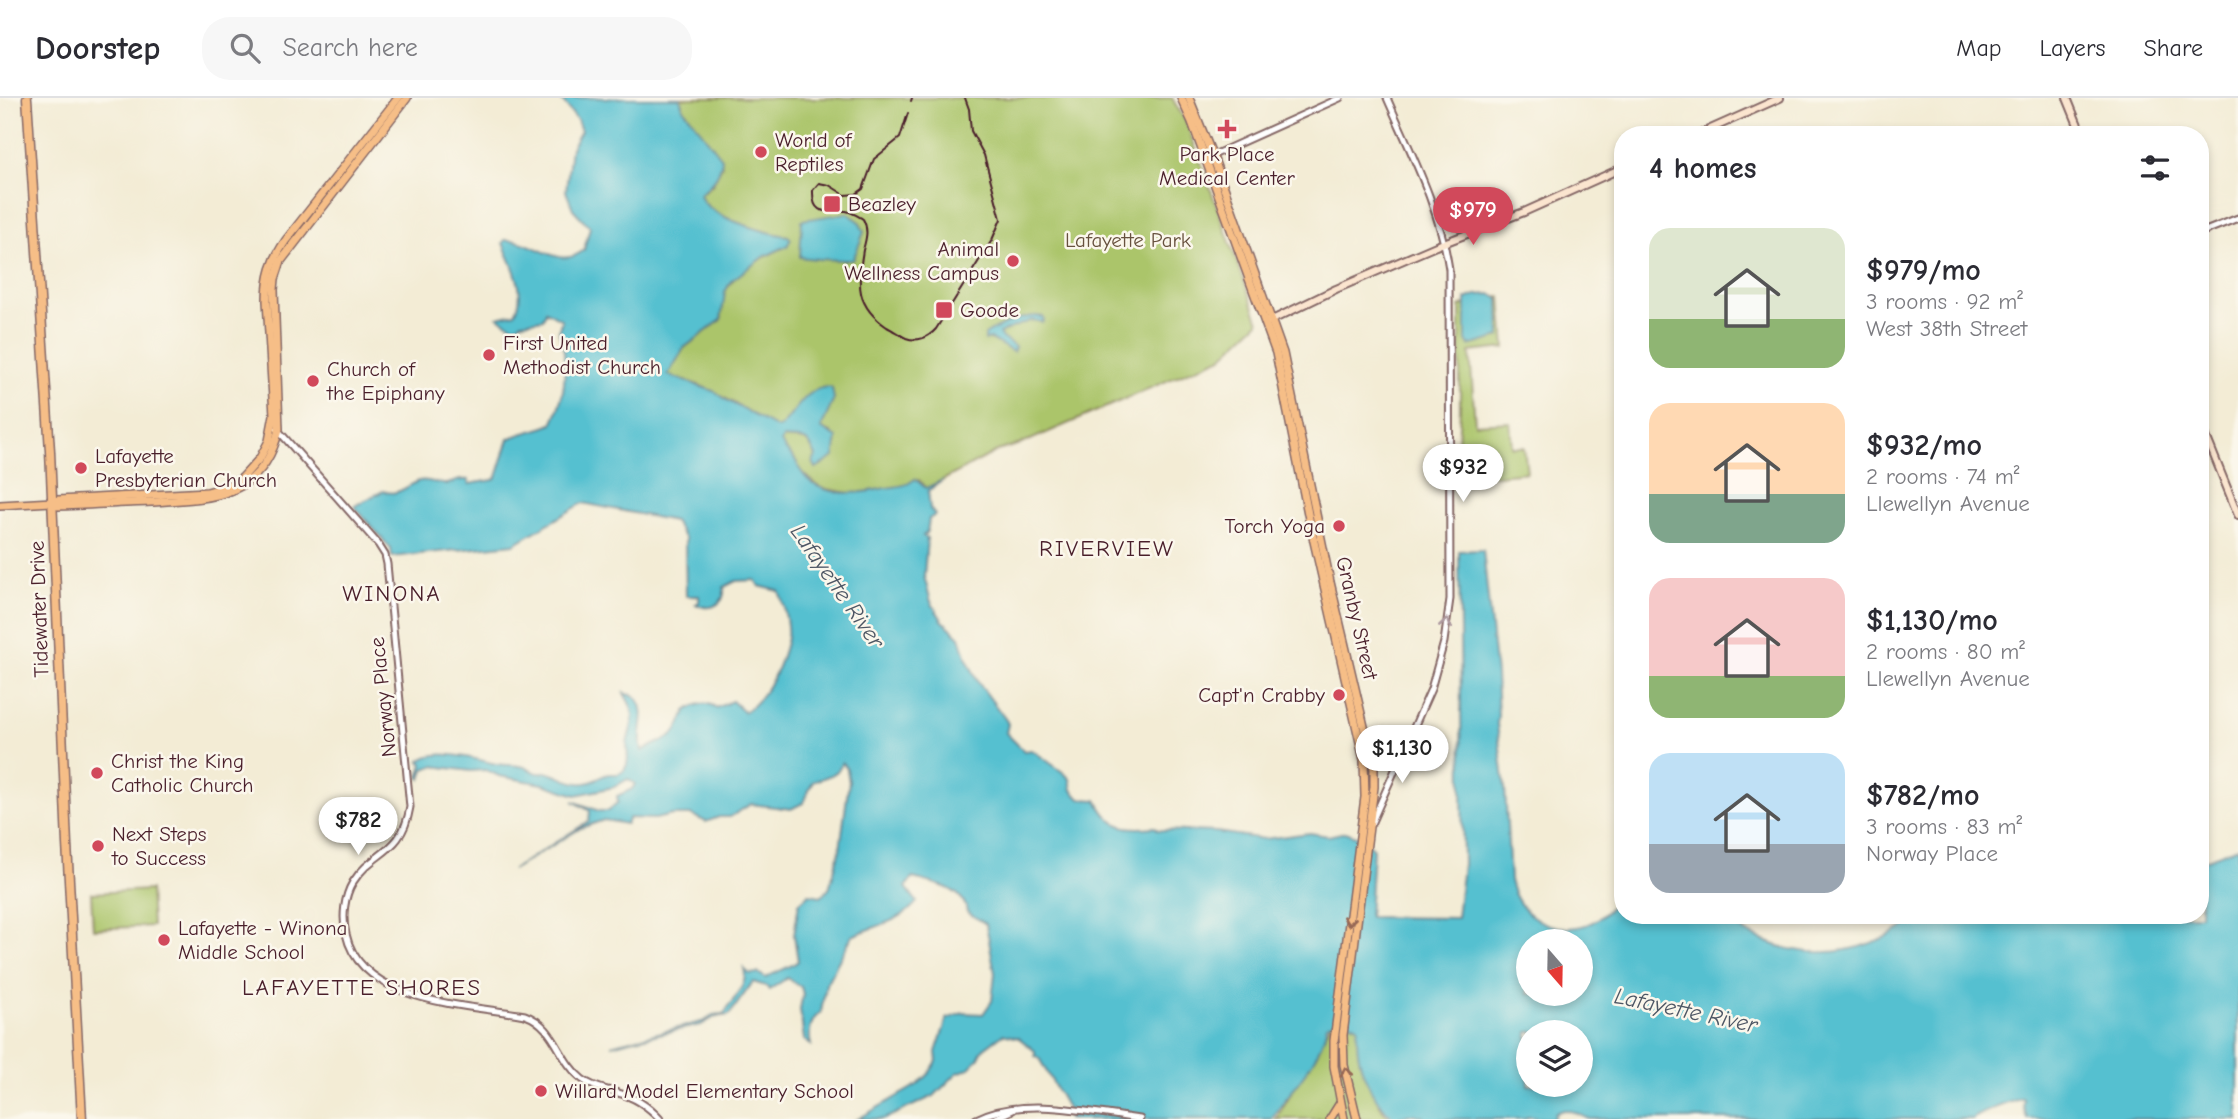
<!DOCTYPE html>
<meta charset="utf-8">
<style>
body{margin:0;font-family:"Comic Neue",sans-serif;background:#f7f7f7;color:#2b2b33;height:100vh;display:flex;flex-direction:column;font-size:26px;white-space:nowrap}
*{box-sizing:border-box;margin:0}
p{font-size:23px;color:#7c7c81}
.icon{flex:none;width:38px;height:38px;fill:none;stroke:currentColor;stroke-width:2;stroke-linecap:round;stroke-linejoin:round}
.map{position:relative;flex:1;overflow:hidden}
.drawer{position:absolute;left:1614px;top:28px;width:595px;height:798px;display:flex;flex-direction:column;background:#fff;border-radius:28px;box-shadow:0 4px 10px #0003}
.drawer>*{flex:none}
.needle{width:46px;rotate:160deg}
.buttons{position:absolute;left:1516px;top:831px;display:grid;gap:14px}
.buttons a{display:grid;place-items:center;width:77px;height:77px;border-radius:50%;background:#fff;box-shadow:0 4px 10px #0003;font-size:35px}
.price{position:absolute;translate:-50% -60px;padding:0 16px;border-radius:24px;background:#fff;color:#222;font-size:23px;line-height:46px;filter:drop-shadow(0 2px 4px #0008)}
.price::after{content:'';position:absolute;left:50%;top:42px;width:21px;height:16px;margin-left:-10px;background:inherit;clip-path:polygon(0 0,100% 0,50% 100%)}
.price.selected{background:#d1495b;color:#fff}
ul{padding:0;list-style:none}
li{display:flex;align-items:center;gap:21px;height:175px;padding:0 35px}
li span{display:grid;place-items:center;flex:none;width:196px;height:140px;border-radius:21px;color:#555}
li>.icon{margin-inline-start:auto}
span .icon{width:84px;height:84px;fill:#fffc;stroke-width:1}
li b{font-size:30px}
h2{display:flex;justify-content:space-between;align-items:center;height:84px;padding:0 35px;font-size:30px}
header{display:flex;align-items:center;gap:42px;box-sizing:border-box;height:98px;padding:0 35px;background:#fff;border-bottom:2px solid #e1e1e2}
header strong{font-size:33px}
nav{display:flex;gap:38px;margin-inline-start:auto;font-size:24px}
.search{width:490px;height:63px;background:#f7f7f7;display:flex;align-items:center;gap:18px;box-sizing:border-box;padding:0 24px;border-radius:28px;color:#7c7c81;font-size:26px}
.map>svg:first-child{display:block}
.green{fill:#abc56b;stroke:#7a724b;stroke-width:2}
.water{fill:#55c0d0;stroke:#50707e;stroke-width:2;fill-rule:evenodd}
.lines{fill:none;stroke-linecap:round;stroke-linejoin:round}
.tertiary-casing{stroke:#856766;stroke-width:9}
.secondary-casing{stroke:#856766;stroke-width:10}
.primary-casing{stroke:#856766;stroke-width:10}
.trunk-casing{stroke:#856766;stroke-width:11}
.tertiary{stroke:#fff;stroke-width:5}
.secondary{stroke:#fbe5cf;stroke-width:6}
.primary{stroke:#f6be87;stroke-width:7}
.trunk{stroke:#f6be87;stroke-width:8}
.rail{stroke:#4a1f2b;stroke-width:2}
.oneway{stroke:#ae9aa0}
.oneway2{stroke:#976754}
.poi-dot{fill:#d1495b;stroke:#fbf7ec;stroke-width:2.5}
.labels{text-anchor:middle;stroke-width:5;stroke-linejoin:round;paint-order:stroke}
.poi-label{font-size:21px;fill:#4a1f2b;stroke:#fbf7ec;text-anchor:start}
.park-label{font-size:21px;fill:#67513e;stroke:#fbf7ec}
.street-label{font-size:21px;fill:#4a1f2b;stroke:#fbf7ec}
.neighbourhood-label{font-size:23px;letter-spacing:2px;fill:#4a1f2b;stroke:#fbf7ec}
.water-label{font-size:23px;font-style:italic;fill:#4e5765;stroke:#fbf7ec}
</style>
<header>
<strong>Doorstep</strong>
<div class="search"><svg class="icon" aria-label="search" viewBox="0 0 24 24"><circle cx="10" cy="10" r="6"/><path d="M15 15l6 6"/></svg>Search here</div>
<nav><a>Map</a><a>Layers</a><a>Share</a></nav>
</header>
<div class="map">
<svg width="2238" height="1021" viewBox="0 0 2238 1021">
<rect width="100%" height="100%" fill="#fbf7ec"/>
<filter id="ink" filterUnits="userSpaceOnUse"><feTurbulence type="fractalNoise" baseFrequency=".0143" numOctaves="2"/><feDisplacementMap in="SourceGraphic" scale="14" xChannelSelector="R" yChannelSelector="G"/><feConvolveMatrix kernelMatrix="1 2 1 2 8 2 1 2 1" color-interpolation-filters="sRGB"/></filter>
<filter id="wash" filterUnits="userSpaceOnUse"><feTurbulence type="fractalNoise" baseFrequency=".00686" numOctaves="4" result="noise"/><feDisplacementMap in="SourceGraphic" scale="28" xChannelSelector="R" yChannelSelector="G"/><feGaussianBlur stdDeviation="1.57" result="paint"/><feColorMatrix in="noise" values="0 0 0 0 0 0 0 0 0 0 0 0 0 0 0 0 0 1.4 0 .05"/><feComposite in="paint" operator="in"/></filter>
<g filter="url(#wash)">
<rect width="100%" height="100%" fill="#f3ecd5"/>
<g class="green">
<path d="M680 0H1172L1186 24 1259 224 1222 259 1021 346 997 353 932 388 926 390 919 382 898 390 855 396 821 390 800 373 795 361 783 351 781 343 783 340C803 344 806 335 816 358L831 335 821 331 823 321 834 301 807 298 781 329 777 330C742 313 711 285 672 280L668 276 684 250 721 222C723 213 722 203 725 194 733 173 768 157 787 148L788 138C768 136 703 118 700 96L712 87 722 68C715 41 686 27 680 0Z"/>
<polygon points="1501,199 1505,250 1470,254 1475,326 1510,324 1512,349 1524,349 1527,374 1456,381 1460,311 1460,209 1476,201"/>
<polygon points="150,792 152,828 93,831 91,795"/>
<path d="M1335 919 1361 927C1366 959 1367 996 1390 1021H1276Z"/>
</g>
<g class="water">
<path d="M560 0H680L683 10 722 60C721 77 712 86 700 96 703 118 768 136 788 138L791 141 787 148 763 159 731 183 725 194 721 222 684 250 668 277 716 294 728 303 777 330 781 329C794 315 810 284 832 290L834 301 821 330 837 340 834 359 816 370 813 364 816 358C806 335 803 343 783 340L781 343C784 353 791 355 796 363 801 371 796 366 801 373 817 399 854 397 880 391 894 388 904 390 915 381L926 390 943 382 928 393 930 411 935 417 929 421 927 434 923 438 927 440 924 478 931 504 942 522 960 539 967 561 978 584 1006 622 1008 626 1006 635 1024 653 1032 652 1064 675 1070 681 1072 692 1080 701 1097 702C1111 731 1126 732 1155 729L1158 732 1216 734 1264 741 1310 735 1328 738 1346 734 1363 741 1373 751 1369 819 1457 820 1463 766 1459 453 1483 452 1496 577 1498 617 1497 626 1505 690 1510 782C1523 844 1610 847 1620 784 1622 775 1620 766 1620 757L1622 756V817C1646 817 1669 817 1692 817 1700 817 1712 815 1719 817 1729 820 1740 832 1751 837 1811 867 1869 856 1922 817H2200V764L2238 749V1021H2027L2023 1006 2024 1002 2022 1000C2006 1006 1987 1011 1972 1021H1590C1578 1018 1567 1006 1555 1016L1554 1021 1527 1019 1526 1021H1423V1019L1412 1016 1395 1021C1369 1000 1353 961 1358 928 1350 923 1335 922 1327 927 1320 965 1291 990 1272 1021H1068L1067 1010 1039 960 1035 958V953L1019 940 1003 936 983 951 978 961 968 971 957 975 934 998 884 1021H858L917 987 928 977 937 963 936 954 947 921 963 915 983 916 992 903 995 875 986 826 967 814C964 789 934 786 913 780L906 789 917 804C901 824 874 828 852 838L826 886 821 914C810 922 808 934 811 947L804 942 800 911 803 896 801 889 787 880 769 892 766 888 753 884 729 917 715 919 701 927 626 943 611 947 705 923 713 917 724 916C732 901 749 887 744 871L750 876 758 875 766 880C776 873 792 869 798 863L794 837 799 805 809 796 821 798 829 791 840 751 849 684 847 671 842 664C838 679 824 678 813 684L803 705 791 711 751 706 730 719H719L706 724 692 717H672L655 721 629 720 626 726 604 722 581 730 512 772 589 723 590 713 573 703 599 713H608L618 704 617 698 632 691 635 686 628 681 614 689 576 697 543 686 499 678 486 672 471 673 433 668 424 671 421 681 419 679 423 666 420 663C434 649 476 661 492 665 502 668 514 666 524 669 529 670 533 675 539 675 548 675 540 672 549 675 560 678 568 684 579 685 592 687 598 678 609 676 615 676 620 677 624 672 630 665 627 654 627 646 629 634 636 621 631 609 629 604 626 599 624 595L635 598C651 615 636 633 642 653 668 638 674 646 686 613 696 606 707 602 716 610L732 603 744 614C768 599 781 567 787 540 789 530 783 502 779 493L759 488 755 482 736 483 724 489C726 506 711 514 696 506L699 504V498H686L685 441 674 423 583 405 514 446 392 459 391 451 354 408 383 393C398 399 406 388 419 383 428 380 437 387 447 386 455 384 459 381 468 382L469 386 493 382 497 379 509 341C520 334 538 333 552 326 564 299 566 284 564 254 563 239 555 238 562 222L546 213 543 221 522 224 515 229 498 219 515 215C528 193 511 165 503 145L505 142C533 140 558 174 584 152L590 129 573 111 566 93 571 50 581 33 577 22ZM1528 844H1580V896H1528ZM1528 934H1580V987H1528Z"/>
<path d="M847 115 859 123 864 134 853 162C836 162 817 162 800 159L802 122Z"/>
<polygon points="1491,196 1499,201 1500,239 1469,248 1466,243 1466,201 1476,197"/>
<path d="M1036 218 1043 219 1044 223 1042 224 1032 222 999 235 1002 240 1015 249 1013 254 991 241 985 242V237C997 229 1021 218 1036 218Z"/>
</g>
</g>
<g filter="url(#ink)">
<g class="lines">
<g class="tertiary-casing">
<g id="tertiary">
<polyline points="1209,59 1340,0"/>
<polyline points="2200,135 2238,120"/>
<path d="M277 331 378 446 385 457 387 466 410 709C402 757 373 752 353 784 344 799 342 819 346 836 361 906 469 907 525 917 556 928 558 962 582 981 593 990 606 991 618 995 635 999 648 1008 660 1021"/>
<path d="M1371 726 1431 591 1444 544 1450 501 1449 171C1440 111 1411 55 1387 0"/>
<path d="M976 1021C1022 998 1090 1014 1140 1021"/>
<polyline points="994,1021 1013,1012"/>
</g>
</g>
<g class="secondary-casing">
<g id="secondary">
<polyline points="2067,0 2082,37"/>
<polyline points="1697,37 1780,0"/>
<polyline points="1268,224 1336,191 1436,148 1524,114 1622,70"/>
<polyline points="2200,323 2238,417"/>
</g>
</g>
<g class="primary-casing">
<g id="primary">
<polyline points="1181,0 1192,24 1276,255 1310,426 1364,662 1365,699 1334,943 1334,968 1344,1021"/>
<polyline points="1189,0 1215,64 1283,255 1330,484 1374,671 1374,689 1343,937 1344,967 1357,1021"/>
<path d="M52 404 58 408C89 407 120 405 151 404 210 401 263 401 279 331L274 192 275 181 281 163 407 0"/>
<path d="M0 407 52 404 58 402 207 394 225 389 242 380 260 360 269 343 274 317 267 203C267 179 272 162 286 142L398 0"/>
<polyline points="1330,1021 1340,1005"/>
</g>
</g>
<g class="trunk-casing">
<polyline id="trunk" points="27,0 50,353 67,746 82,1021"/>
</g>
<use href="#tertiary" class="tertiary"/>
<use href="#secondary" class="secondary"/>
<use href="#primary" class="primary"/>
<use href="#trunk" class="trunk"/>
<g class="rail">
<polyline points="911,3 912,0"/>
<path d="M908 15 900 40 874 61 863 91 856 96 845 97 829 87 819 85 813 92C812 120 828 112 846 113 852 114 858 118 863 121 869 132 866 141 863 152 857 187 856 208 887 229 893 232 900 237 906 240 917 244 928 240 936 231L992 142 1001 121 984 57 971 33 969 11 965 0"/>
</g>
</g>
<defs><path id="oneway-chevron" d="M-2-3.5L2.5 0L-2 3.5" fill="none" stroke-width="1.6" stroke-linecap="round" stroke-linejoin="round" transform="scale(1.75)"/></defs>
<use class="oneway" href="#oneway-chevron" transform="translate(1446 525) rotate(-82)"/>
<g class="oneway2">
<use href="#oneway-chevron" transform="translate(1349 823) rotate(98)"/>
<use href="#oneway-chevron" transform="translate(1346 974) rotate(-101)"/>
</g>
</g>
<g class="poi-dot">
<path d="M1223.5 20.5h7v7h7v7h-7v7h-7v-7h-7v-7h7z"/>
<circle cx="761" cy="54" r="7"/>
<rect x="823" y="97" width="18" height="18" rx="3.5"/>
<circle cx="1013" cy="163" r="7"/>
<rect x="935" y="203" width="18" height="18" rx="3.5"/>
<circle cx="489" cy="257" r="7"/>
<circle cx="313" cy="283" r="7"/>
<circle cx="81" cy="370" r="7"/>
<circle cx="1339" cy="428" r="7"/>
<circle cx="1339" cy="597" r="7"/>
<circle cx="97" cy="675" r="7"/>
<circle cx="98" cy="748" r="7"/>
<circle cx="164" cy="842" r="7"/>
<circle cx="541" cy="993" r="7"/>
</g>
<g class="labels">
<g class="poi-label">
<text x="775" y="49">World of<tspan x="775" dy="24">Reptiles</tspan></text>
<text x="1227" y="63" text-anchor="middle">Park Place<tspan x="1227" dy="24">Medical Center</tspan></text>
<text x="848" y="113">Beazley</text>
<text x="999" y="158" text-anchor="end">Animal<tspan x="999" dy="24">Wellness Campus</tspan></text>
<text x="960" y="219">Goode</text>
<text x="503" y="252">First United<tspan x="503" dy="24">Methodist Church</tspan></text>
<text x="327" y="278">Church of<tspan x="327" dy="24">the Epiphany</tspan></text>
<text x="95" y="365">Lafayette<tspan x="95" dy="24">Presbyterian Church</tspan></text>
<text x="1325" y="435" text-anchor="end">Torch Yoga</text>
<text x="1325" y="604" text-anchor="end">Capt'n Crabby</text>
<text x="111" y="670">Christ the King<tspan x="111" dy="24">Catholic Church</tspan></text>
<text x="112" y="743">Next Steps<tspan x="112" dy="24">to Success</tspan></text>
<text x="178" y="837">Lafayette - Winona<tspan x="178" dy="24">Middle School</tspan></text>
<text x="555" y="1000">Willard Model Elementary School</text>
</g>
<g class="park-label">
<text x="1128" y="149">Lafayette Park</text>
</g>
<g class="street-label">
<text transform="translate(39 511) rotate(-92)" y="7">Tidewater Drive</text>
<text transform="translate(1357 520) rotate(77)" y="7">Granby Street</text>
<text transform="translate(383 599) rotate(-96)" y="7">Norway Place</text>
</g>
<g class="neighbourhood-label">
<text x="1107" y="458">RIVERVIEW</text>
<text x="392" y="503">WINONA</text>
<text x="362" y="897">LAFAYETTE SHORES</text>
</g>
<g class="water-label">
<text transform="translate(838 488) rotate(55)" y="8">Lafayette River</text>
<text transform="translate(1686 912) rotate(12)" y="8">Lafayette River</text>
</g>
</g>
</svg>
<div class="buttons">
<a><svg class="needle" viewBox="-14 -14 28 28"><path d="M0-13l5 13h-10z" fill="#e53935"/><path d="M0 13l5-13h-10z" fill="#7c7c81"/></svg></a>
<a><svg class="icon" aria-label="layers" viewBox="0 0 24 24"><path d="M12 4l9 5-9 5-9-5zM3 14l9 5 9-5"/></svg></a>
</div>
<b class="price selected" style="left:1473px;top:149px">$979</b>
<b class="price" style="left:1463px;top:406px">$932</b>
<b class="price" style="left:1402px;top:687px">$1,130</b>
<b class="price" style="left:358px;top:759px">$782</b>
<section class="drawer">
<h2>4 homes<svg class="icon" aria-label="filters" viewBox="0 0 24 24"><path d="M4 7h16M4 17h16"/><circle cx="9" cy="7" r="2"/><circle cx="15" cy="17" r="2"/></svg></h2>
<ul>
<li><span style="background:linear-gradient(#dfe7d0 65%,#8fb573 0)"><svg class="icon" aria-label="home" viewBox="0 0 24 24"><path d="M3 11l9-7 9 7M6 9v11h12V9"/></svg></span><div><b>$979/mo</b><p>3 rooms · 92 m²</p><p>West 38th Street</p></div></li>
<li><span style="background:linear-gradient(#ffd9b3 65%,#7fa58c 0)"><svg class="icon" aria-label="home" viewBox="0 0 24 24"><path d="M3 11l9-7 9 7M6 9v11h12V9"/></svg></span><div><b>$932/mo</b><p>2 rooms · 74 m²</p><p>Llewellyn Avenue</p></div></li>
<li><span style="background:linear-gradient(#f6c9c9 70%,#8fb573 0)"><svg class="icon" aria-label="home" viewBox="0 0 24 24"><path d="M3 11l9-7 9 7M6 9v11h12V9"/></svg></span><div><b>$1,130/mo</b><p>2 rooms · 80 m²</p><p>Llewellyn Avenue</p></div></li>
<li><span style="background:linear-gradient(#bfe0f5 65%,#9aa5b1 0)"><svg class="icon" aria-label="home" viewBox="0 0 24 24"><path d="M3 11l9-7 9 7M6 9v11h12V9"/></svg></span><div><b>$782/mo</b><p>3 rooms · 83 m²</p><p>Norway Place</p></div></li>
</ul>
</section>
</div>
